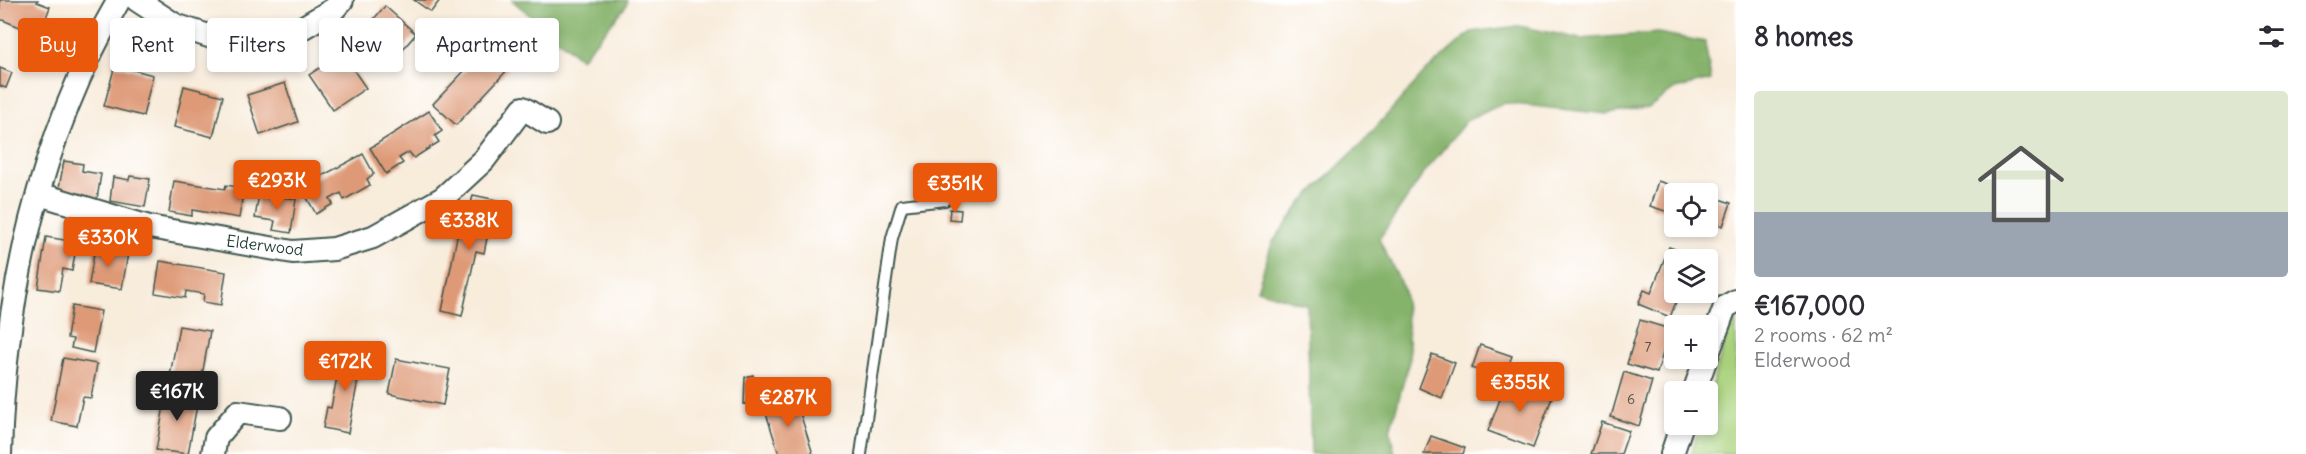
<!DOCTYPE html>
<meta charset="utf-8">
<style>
body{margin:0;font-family:Delius,sans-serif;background:#f2f2f3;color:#2b2b33;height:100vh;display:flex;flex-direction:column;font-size:22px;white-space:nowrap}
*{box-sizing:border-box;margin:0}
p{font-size:20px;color:#7c7c81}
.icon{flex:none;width:33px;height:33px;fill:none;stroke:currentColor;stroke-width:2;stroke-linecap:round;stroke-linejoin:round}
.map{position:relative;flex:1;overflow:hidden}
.panel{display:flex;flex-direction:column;background:#fff;width:570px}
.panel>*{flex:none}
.hud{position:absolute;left:18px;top:18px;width:570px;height:54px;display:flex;gap:12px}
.buttons{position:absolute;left:1664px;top:183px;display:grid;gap:12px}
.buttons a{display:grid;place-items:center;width:54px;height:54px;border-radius:6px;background:#fff;box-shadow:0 3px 9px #0003;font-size:30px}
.price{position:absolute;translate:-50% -51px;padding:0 14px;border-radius:6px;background:#ea580c;color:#fff;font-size:20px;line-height:39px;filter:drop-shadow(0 2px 3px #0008)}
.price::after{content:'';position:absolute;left:50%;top:36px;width:18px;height:14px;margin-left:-9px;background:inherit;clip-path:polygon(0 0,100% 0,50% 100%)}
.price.active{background:#222;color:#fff}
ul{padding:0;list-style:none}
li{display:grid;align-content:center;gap:12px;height:318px;padding:0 18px}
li+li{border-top:2px solid #e1e1e2}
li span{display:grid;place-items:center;height:186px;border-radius:6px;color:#555}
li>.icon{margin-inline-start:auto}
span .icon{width:108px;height:108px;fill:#fffc;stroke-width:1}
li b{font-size:26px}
h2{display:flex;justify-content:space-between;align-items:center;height:72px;padding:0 18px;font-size:26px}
.pill{padding:0 21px;border-radius:6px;background:#fff;box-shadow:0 3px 9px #0003;font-size:21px;line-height:54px}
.pill.active{background:#ea580c;color:#fff}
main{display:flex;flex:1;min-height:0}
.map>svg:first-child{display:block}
.green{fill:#a9d17c;stroke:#648758;stroke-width:1.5}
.forest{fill:#86b36c;stroke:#527850;stroke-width:1.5}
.building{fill:#de9a77}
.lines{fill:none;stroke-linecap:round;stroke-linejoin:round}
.lane-casing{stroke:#40574d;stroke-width:14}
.street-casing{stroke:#40574d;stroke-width:26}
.lane{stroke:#fff;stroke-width:10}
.street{stroke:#fff;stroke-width:22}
.labels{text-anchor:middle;stroke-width:4.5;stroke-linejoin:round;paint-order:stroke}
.number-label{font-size:14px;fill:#4f5445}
.street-label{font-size:16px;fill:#1f3d34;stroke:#fff}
</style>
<main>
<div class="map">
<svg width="1736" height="454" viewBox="0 0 1736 454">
<rect width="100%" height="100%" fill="#fff"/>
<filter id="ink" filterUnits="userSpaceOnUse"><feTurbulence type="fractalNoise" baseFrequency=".0167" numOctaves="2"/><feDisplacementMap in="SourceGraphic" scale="12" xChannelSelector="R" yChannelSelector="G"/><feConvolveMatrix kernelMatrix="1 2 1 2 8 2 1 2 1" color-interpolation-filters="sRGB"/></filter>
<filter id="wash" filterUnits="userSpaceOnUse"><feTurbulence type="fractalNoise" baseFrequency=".008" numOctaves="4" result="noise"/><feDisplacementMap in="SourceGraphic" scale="24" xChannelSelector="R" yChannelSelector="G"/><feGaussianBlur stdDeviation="1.35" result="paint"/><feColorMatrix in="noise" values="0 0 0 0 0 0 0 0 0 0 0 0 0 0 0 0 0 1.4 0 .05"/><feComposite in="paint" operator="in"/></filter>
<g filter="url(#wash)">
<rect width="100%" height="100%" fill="#f8ecdb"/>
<polygon class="green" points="1736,319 1736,454 1691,454 1700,425 1707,424 1707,401 1731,322"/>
<g class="forest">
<polygon points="512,0 627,0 626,6 581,59"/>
<polygon points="1519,26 1581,39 1658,33 1705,42 1711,80 1675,89 1648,108 1607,114 1504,103 1466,121 1424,173 1379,239 1404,290 1410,358 1390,431 1395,454 1311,454 1307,305 1257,290 1272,243 1303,201 1362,143 1425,72 1471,32"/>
</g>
<g id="blocks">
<g class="building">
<polygon points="0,0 38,0 37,2 50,7 44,23 32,18 27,30 0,19"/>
<polygon points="414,0 440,0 431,12"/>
<polygon points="385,6 416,34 390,64 359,36"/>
<polygon points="504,29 526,50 456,125 433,104"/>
<polygon points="342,53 366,88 333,110 309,75"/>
<polygon points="115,65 153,75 143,116 104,106"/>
<polygon points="0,68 12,73 6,88 0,86"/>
<polygon points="285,83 298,122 260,135 247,95"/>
<polygon points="184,86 223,96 213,137 174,127"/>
<polygon points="429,111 442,131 435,136 439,142 414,158 409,152 399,158 403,163 386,174 370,148"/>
<polygon points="363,154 374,174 367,179 370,185 344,200 341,193 330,199 333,204 316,214 301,187"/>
<polygon points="64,161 83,164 82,171 101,174 97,199 58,193"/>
<polygon points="130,176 150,179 145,207 110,201 113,177 129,180"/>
<polygon points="174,181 225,189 226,185 244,188 239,218 192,210 192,216 169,212"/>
<polygon points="1658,181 1687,191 1688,188 1703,194 1674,194 1674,214 1650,206"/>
<polygon points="259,194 296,199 291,233 273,230 275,221 255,218"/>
<polygon points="473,195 502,201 497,225 490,223 484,253 476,251 462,316 442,311 459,227 466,228"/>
<polygon points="1707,195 1731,203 1723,226 1707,220"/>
<polygon points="950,209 961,210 960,220 949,219"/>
<polygon points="46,237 77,242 72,271 63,269 59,291 38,288"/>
<polygon points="95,247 128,253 122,289 89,284"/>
<polygon points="1669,247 1694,256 1693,260 1674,260 1674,292 1680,292 1670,317 1638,304 1644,290 1651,293"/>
<polygon points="160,261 226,272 221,305 203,302 204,294 186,291 185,298 155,293"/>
<polygon points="72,306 101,311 93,353 71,348 73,339 67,338"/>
<polygon points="1640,320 1670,329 1657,373 1627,364"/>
<polygon points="179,326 210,331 199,393 168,387"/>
<polygon points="1480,345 1512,356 1503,380 1472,368"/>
<polygon points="342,351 367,356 362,380 358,380 348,433 323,428 327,407 331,408"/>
<polygon points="1432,354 1455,363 1442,398 1419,388"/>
<polygon points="63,358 97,364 91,398 83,397 77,426 51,421"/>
<polygon points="396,359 450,369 443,405 389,394"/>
<polygon points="1624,372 1652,381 1639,426 1611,417"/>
<polygon points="753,375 763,401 744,404 745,377"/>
<polygon points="1508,378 1553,395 1533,448 1488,431"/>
<polygon points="167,389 199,394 188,454 156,450"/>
<polygon points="795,397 813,454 779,454 764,407"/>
<polygon points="1602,422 1629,431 1621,454 1591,454"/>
<polygon points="1431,436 1465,448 1463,454 1424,454"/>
</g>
</g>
</g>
<g filter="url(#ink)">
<use href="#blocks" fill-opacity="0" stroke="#40574d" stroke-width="1.5"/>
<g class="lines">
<g class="lane-casing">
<polyline id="lane" points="861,454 892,238 902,205 945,200"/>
</g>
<g class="street-casing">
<g id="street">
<polyline points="137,0 175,25 233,44 297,31 334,9 342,0"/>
<polyline points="39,194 149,227 293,252 334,249 373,237 443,198 484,160 523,108 547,123"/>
<polyline points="1707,356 1725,307 1736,301"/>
<polyline points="1694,392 1706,358"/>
<path d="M0 454C4 296 39 138 119 0"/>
<polyline points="213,454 216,438 238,412 280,418"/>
<polyline points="1672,454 1682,424"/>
</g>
</g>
<use href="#lane" class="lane"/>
<use href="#street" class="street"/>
</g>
</g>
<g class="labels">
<g class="number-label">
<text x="1648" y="352">7</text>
<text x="1631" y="404">6</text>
</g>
<g class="street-label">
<text transform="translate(265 245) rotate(7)" y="6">Elderwood</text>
</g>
</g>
</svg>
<div class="buttons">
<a><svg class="icon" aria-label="locate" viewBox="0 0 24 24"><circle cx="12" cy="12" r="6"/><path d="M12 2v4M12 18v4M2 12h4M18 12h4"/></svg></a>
<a><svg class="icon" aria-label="layers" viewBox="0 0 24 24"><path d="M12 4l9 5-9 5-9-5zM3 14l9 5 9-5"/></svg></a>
<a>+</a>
<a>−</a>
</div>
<b class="price" style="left:277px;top:211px">€293K</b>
<b class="price" style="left:955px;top:214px">€351K</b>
<b class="price" style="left:469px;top:251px">€338K</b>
<b class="price" style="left:108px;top:268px">€330K</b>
<b class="price" style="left:345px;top:392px">€172K</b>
<b class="price" style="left:1520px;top:413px">€355K</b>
<b class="price active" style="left:177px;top:422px">€167K</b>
<b class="price" style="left:788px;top:428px">€287K</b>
<div class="hud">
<a class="pill active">Buy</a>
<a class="pill">Rent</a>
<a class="pill">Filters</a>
<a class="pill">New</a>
<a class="pill">Apartment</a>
</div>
</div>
<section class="panel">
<h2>8 homes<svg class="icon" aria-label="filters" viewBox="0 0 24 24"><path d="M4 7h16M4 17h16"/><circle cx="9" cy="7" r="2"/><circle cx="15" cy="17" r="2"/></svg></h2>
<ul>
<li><span style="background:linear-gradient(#dfe7d0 65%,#9aa5b1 0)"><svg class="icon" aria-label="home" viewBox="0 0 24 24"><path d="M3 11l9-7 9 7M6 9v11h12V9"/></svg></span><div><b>€167,000</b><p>2 rooms · 62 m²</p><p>Elderwood</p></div></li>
</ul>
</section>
</main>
